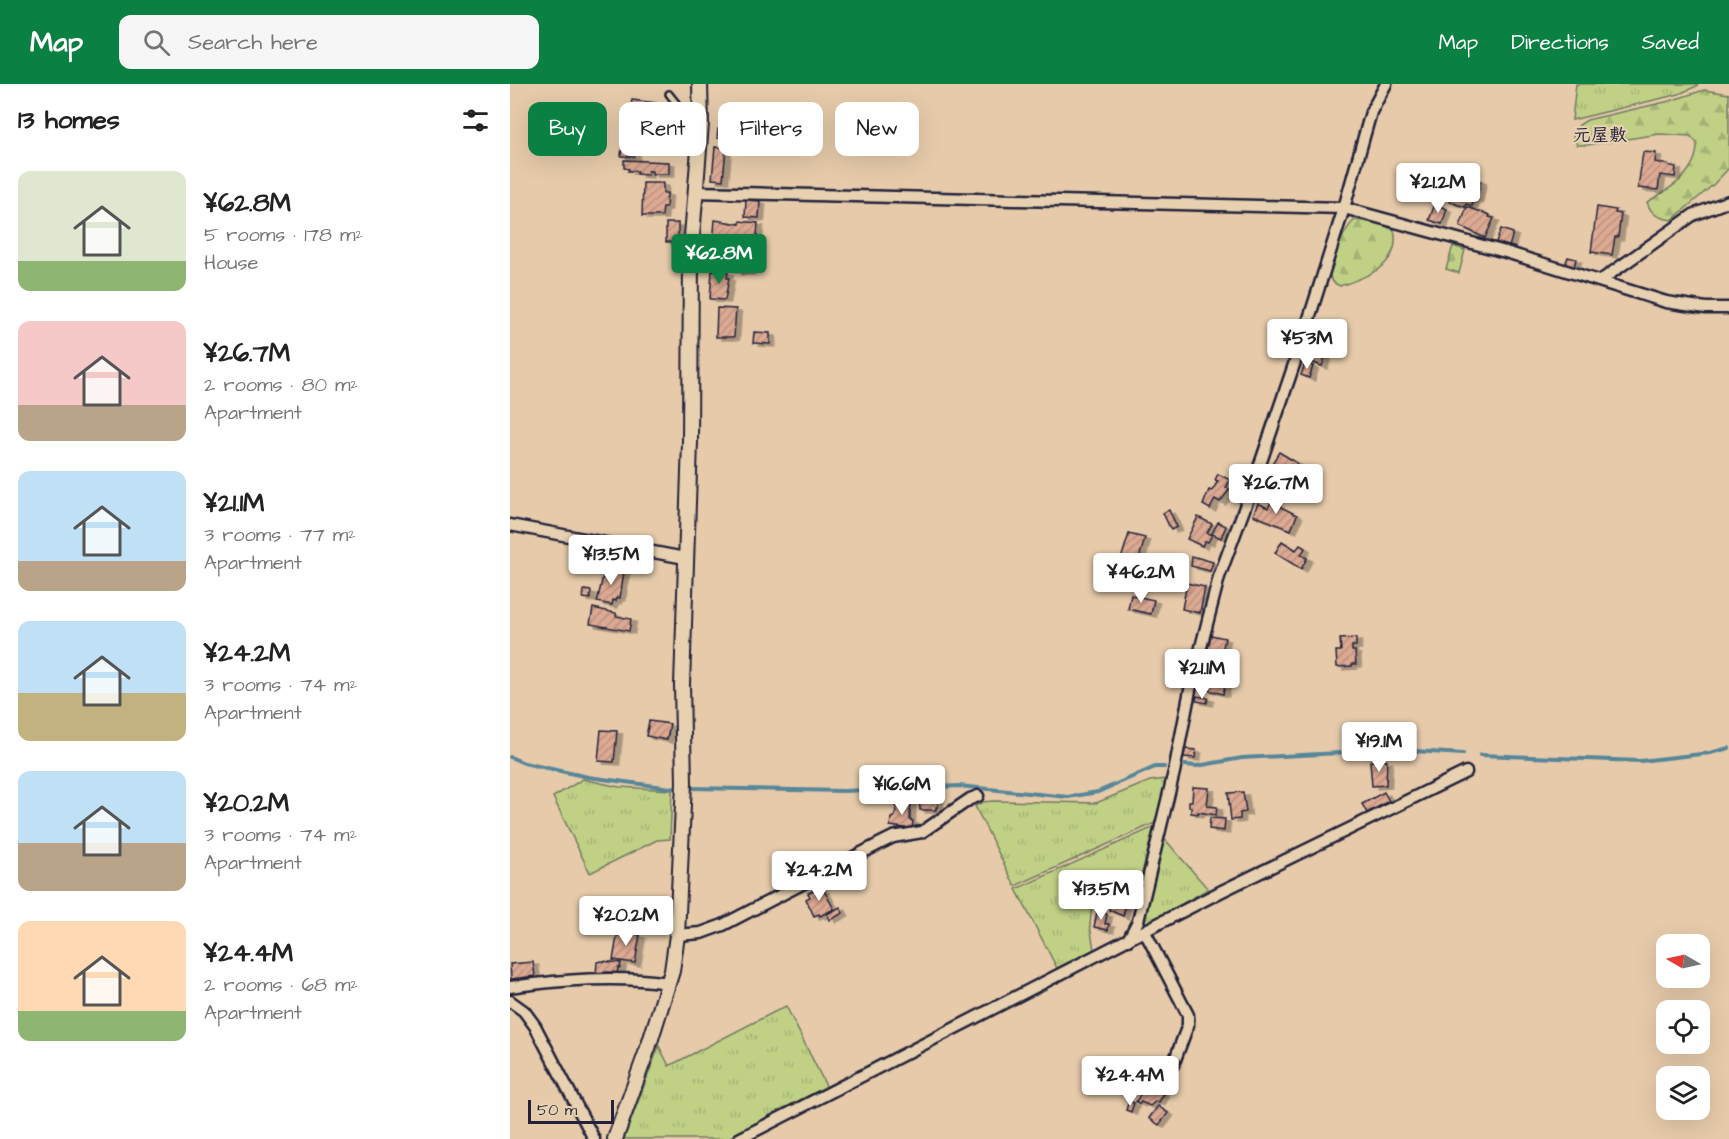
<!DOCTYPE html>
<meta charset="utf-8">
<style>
body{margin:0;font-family:"Architects Daughter","Klee One",sans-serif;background:#f6f6f6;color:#222;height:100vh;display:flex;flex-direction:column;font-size:22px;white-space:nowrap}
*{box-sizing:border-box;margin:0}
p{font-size:20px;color:#767676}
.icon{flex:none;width:33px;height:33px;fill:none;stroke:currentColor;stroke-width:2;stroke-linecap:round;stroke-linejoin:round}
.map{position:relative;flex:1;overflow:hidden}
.panel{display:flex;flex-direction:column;background:#fff;width:510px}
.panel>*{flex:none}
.top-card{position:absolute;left:18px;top:18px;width:570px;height:54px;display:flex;gap:12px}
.needle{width:39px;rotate:279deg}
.buttons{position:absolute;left:1146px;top:850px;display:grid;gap:12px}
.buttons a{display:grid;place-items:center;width:54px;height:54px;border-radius:12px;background:#fff;box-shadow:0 6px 24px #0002;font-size:30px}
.scale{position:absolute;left:18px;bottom:15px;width:86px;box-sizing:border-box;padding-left:6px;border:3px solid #22223b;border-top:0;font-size:16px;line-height:21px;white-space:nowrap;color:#22223b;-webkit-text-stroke:4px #e7d1b0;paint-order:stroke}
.price{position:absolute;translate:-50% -51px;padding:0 14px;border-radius:6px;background:#fff;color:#222;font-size:20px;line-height:39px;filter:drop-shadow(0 2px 3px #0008)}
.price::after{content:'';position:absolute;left:50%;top:36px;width:18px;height:14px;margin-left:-9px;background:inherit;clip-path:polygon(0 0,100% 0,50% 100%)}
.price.selected{background:#0b8043;color:#fff}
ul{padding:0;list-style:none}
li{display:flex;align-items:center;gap:18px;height:150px;padding:0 18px}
li span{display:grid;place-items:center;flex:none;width:168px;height:120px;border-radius:12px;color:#555}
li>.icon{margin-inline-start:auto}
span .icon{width:72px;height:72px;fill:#fffc;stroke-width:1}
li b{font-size:26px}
h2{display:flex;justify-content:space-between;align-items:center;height:72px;padding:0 18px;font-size:26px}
.pill{padding:0 21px;border-radius:12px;background:#fff;box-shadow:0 6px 24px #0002;font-size:21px;line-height:54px}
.pill.selected{background:#0b8043;color:#fff}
header{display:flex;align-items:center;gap:36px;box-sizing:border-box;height:84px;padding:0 30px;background:#0b8043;color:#fff}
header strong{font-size:28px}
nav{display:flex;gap:33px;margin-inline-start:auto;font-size:21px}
.search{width:420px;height:54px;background:#f6f6f6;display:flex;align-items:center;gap:15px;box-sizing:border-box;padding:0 21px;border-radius:12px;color:#767676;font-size:22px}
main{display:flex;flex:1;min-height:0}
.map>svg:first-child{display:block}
.grass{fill:url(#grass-tufts);stroke:#717a60;stroke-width:1.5}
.forest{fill:url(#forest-firs);stroke:#717a60;stroke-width:1.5}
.cemetery{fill:url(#cemetery-stones);stroke:#717a60;stroke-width:1.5}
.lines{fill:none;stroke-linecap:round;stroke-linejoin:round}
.stream{stroke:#578699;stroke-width:4}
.building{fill:url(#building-hatch);stroke:#22223b;stroke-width:1.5;filter:url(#shadow)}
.lane-casing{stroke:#22223b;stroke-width:10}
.street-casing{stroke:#22223b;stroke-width:15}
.secondary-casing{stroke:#22223b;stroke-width:18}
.lane{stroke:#e7d1b0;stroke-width:5}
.street{stroke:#e7d1b0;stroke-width:10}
.secondary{stroke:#e7d1b0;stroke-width:14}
.labels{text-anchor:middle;stroke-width:4.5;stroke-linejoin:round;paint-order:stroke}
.neighbourhood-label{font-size:18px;font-weight:bold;fill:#22223b;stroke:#e7d1b0}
</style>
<header>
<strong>Map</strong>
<div class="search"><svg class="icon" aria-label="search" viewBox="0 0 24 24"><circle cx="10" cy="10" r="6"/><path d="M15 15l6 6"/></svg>Search here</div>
<nav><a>Map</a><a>Directions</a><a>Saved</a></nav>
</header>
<main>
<section class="panel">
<h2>13 homes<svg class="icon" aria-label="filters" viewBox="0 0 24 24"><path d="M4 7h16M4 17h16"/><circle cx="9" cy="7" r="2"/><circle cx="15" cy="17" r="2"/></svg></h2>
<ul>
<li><span style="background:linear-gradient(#dfe7d0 75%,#8fb573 0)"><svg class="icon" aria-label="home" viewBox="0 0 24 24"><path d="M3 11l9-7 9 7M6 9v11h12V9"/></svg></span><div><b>¥62.8M</b><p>5 rooms · 178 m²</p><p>House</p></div></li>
<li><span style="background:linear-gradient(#f6c9c9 70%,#b9a48a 0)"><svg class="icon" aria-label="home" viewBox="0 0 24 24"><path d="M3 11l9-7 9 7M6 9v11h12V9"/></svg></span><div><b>¥26.7M</b><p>2 rooms · 80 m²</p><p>Apartment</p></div></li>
<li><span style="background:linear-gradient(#bfe0f5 75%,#b9a48a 0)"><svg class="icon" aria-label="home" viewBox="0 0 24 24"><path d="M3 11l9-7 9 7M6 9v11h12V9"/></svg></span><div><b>¥21.1M</b><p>3 rooms · 77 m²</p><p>Apartment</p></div></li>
<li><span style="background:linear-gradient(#bfe0f5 60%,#c2b280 0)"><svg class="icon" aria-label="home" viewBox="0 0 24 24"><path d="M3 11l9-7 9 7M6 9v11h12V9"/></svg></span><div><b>¥24.2M</b><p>3 rooms · 74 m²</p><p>Apartment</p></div></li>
<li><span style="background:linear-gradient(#bfe0f5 60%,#b9a48a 0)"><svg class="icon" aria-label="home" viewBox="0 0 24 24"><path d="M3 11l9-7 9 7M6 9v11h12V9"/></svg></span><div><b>¥20.2M</b><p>3 rooms · 74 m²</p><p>Apartment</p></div></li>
<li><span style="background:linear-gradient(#ffd9b3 75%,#8fb573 0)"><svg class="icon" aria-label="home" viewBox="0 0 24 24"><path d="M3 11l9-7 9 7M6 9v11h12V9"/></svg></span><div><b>¥24.4M</b><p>2 rooms · 68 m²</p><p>Apartment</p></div></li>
</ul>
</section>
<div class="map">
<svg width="1219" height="1055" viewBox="0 0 1219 1055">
<defs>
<pattern id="grass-tufts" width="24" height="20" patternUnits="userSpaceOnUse" patternTransform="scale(1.5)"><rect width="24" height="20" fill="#c0d186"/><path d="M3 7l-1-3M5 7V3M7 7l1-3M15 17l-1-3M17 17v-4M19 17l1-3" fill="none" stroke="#a5b375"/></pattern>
<pattern id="forest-firs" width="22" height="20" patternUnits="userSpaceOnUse" patternTransform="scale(1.5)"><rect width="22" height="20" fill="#c0d186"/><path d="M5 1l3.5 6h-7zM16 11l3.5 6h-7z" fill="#a5b375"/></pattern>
<pattern id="cemetery-stones" width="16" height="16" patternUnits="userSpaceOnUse" patternTransform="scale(1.5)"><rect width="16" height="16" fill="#c0d186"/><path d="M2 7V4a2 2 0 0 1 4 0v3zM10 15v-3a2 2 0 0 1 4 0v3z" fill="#a5b375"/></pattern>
<pattern id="building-hatch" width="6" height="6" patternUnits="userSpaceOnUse" patternTransform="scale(1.5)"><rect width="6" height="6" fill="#dca992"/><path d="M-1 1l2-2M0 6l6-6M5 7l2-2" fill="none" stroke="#bc917f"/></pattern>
<filter id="shadow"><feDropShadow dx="5.5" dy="3" stdDeviation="0" flood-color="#0004"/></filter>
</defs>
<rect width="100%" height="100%" fill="#e6caaa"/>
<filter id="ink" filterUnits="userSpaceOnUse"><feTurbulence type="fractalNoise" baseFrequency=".0167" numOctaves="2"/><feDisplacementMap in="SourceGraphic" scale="12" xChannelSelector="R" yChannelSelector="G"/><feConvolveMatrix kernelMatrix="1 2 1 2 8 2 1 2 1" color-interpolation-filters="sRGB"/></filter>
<g filter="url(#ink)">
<g class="grass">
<polygon points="1066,0 1188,0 1187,2 1169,10 1062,36"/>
<polygon points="73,695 109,703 162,706 160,755 147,756 80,789 43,713"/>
<polygon points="656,695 645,739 505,802 465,722 473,718 483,717 586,719 640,697"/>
<polygon points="644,743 629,800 600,796 594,819 582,819 580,841 584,866 547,884 506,805"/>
<polygon points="653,753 698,805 637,840 632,834"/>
<polygon points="276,922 317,1004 217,1055 114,1055 149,962 159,982"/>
</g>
<g class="forest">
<path d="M1194 6 1219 10V84L1204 100 1162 136C1149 134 1141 131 1137 118 1160 105 1188 89 1187 59L1180 52 1150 50 1077 61H1067L1063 52 1069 41 1077 36 1160 17Z"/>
<path d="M845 136 873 140 884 146C892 181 857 193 830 202 826 200 821 198 820 192 818 181 836 142 845 136Z"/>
</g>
<polygon class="cemetery" points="943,162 955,166 949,189 936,185"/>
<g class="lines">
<g class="stream">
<polyline points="970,671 1130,677 1200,669 1219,664"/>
<polyline points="0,673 14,679 78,693 168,705"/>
<polyline points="675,681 687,682 732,674 888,666 953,670"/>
<polyline points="181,704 334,707 449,702 558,713 588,708 645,683 654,683"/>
</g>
</g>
<g class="building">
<polygon points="122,16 146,19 144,30 120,26"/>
<polygon points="215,21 231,24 227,53 223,53 223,57 207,54 208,45 211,45"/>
<polygon points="155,23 161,24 159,34 154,34"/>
<polygon points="113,51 127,52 124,73 111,72"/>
<polygon points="130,54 138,55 137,60 129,59"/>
<polygon points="205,63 216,64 213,96 202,95"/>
<polygon points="1133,68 1146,69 1145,78 1166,83 1165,93 1150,91 1148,106 1128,104"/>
<polygon points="114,76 159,78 159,90 142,90 142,87 138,87 138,91 127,90 127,87 118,87 119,85 114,84"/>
<polygon points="954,90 971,97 967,116 964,115 962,122 956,120 955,123 940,118 944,108 947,109"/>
<polygon points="133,99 153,99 153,109 157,109 156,123 153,123 152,132 132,132"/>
<polygon points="236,116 250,117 249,134 235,133"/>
<polygon points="925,120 937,125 932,140 919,136"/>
<polygon points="957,123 980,131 979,133 984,134 975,154 950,142"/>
<polygon points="1087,123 1106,126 1105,129 1111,130 1108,153 1105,153 1102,171 1081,168"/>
<polygon points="205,136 230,140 230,137 248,139 246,165 232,164 232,159 228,159 227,164 222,164 221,171 202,170"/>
<rect x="156" y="139" width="12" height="19"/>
<polygon points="991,145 1003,149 999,163 986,158"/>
<polygon points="1058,173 1066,175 1064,184 1055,181"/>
<polygon points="227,177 240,178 239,188 226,188"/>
<polygon points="202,187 218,188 217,194 219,194 215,216 200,215"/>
<polygon points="207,224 226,225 224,253 206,253"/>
<polygon points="244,248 260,249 260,260 243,259"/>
<polygon points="804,253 814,257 812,263 818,265 812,282 796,276"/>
<polygon points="795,279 803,282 799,294 791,291"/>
<polygon points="769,368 787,379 779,392 761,381"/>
<polygon points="708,390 720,396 716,404 720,405 710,418 705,415 700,425 693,421 699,406 702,407 708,397 705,396"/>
<polygon points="761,418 787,431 781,446 743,431 748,419 758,424"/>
<polygon points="659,426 667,443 661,446 653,429"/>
<polygon points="688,433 702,440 697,449 702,451 698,458 695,457 692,462 677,455"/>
<polygon points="708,438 716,442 711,454 702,450"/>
<polygon points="619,450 635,454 629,475 634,477 630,489 626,488 621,502 604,497"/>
<polygon points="772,457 786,466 790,461 795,464 791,471 797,474 791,485 765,469"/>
<polygon points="682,472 703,478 700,487 681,482"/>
<polygon points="95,484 114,488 110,514 107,513 106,517 103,516 102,521 87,518"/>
<polygon points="677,499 695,503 690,529 672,525"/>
<polygon points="74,506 81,507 80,515 73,514"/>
<polygon points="621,511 644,516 641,530 618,525"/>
<polygon points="83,524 106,529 106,532 121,535 119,547 80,540"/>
<polygon points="701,551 715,554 711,572 697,569"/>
<polygon points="846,554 846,562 842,562 842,567 845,567 846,580 842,580 842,582 827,583 826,567 831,567 830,555"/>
<polygon points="702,582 718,587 713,610 695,605"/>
<polygon points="687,612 698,614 697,619 686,617"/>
<polygon points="139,637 160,640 157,656 136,652"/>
<polygon points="91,646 107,647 104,678 88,677"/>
<polygon points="675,665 686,666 685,674 674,673"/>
<polygon points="877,676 876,701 862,702 860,677"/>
<polygon points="683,703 699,704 697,722 707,723 706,731 688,728 688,730 681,729 681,723 679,723 679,717 682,717"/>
<polygon points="733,708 736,728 730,729 730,735 721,736 718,709"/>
<polygon points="874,708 879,717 857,729 852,720"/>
<polygon points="428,712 428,723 426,723 426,726 410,726 409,713"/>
<polygon points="387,717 401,718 400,729 400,736 403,737 402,745 380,742 381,734 385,732"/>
<polygon points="700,734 715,735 714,747 699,745"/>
<polygon points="310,803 311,807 313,805 324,825 310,832 309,830 304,832 296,815 300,813 298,809"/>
<polygon points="605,803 619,808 613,832 599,826"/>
<polygon points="330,823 333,829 320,836 317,830"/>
<polygon points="587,828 597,830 595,840 599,840 598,846 584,843"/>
<polygon points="108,847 130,851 125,879 103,876"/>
<polygon points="91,877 111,879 110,884 108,884 107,889 96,888 95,891 86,891 87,878"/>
<polygon points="23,878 25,892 1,895 0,880"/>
<polygon points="639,994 654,1002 651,1009 654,1010 649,1018 646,1017 640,1022 631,1018 630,1020 626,1018"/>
<polygon points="619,1017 624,1019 621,1028 616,1026"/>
<polygon points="648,1022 658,1029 649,1041 639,1034"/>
</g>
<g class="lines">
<g class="lane-casing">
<polyline id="lane" points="159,10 175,30 190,40"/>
</g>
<g class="street-casing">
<g id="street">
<polyline points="185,108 834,124 999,169 1156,218 1196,224 1219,224"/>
<polyline points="1090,197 1183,131 1219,117"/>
<polyline points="0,441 175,474"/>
<polyline points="635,848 678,931 678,941 663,981"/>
<polyline points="167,851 191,849 213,841 369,760 383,753 412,748 460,715 468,712"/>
<polyline points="618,856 628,837 664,688 680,606 709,493 742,404 791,260 834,124 861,28 876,0"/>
<path d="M0 903C52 896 106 891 159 899"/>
<polyline points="0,917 14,927 25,942 84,1055"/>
<polyline points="229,1055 712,807 956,688"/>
</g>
</g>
<g class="secondary-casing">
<polyline id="secondary" points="105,1055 139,961 162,887 167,851 174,699 172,601 180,358 181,165 191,40 190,0"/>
</g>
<use href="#lane" class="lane"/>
<use href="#street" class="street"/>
<use href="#secondary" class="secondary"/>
</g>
</g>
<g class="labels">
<g class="neighbourhood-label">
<text x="1090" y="57">元屋敷</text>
</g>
</g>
</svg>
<div class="buttons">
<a><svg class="needle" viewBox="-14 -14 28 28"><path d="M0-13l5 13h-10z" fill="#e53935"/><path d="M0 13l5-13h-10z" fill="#767676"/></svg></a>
<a><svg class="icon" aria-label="locate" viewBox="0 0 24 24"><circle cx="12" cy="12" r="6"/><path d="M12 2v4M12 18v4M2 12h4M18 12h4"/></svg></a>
<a><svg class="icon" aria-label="layers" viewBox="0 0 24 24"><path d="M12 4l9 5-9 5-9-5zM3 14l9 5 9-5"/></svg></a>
</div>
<div class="scale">50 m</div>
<b class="price" style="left:928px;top:130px">¥21.2M</b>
<b class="price selected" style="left:209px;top:201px">¥62.8M</b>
<b class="price" style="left:797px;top:286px">¥53M</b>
<b class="price" style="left:766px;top:431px">¥26.7M</b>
<b class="price" style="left:101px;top:502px">¥13.5M</b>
<b class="price" style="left:631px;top:520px">¥46.2M</b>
<b class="price" style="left:692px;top:616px">¥21.1M</b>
<b class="price" style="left:869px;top:689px">¥19.1M</b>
<b class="price" style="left:392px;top:732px">¥16.6M</b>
<b class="price" style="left:309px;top:818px">¥24.2M</b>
<b class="price" style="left:591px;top:837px">¥13.5M</b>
<b class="price" style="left:116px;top:863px">¥20.2M</b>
<b class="price" style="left:620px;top:1023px">¥24.4M</b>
<div class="top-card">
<a class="pill selected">Buy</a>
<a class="pill">Rent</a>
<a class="pill">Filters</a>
<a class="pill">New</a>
</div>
</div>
</main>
